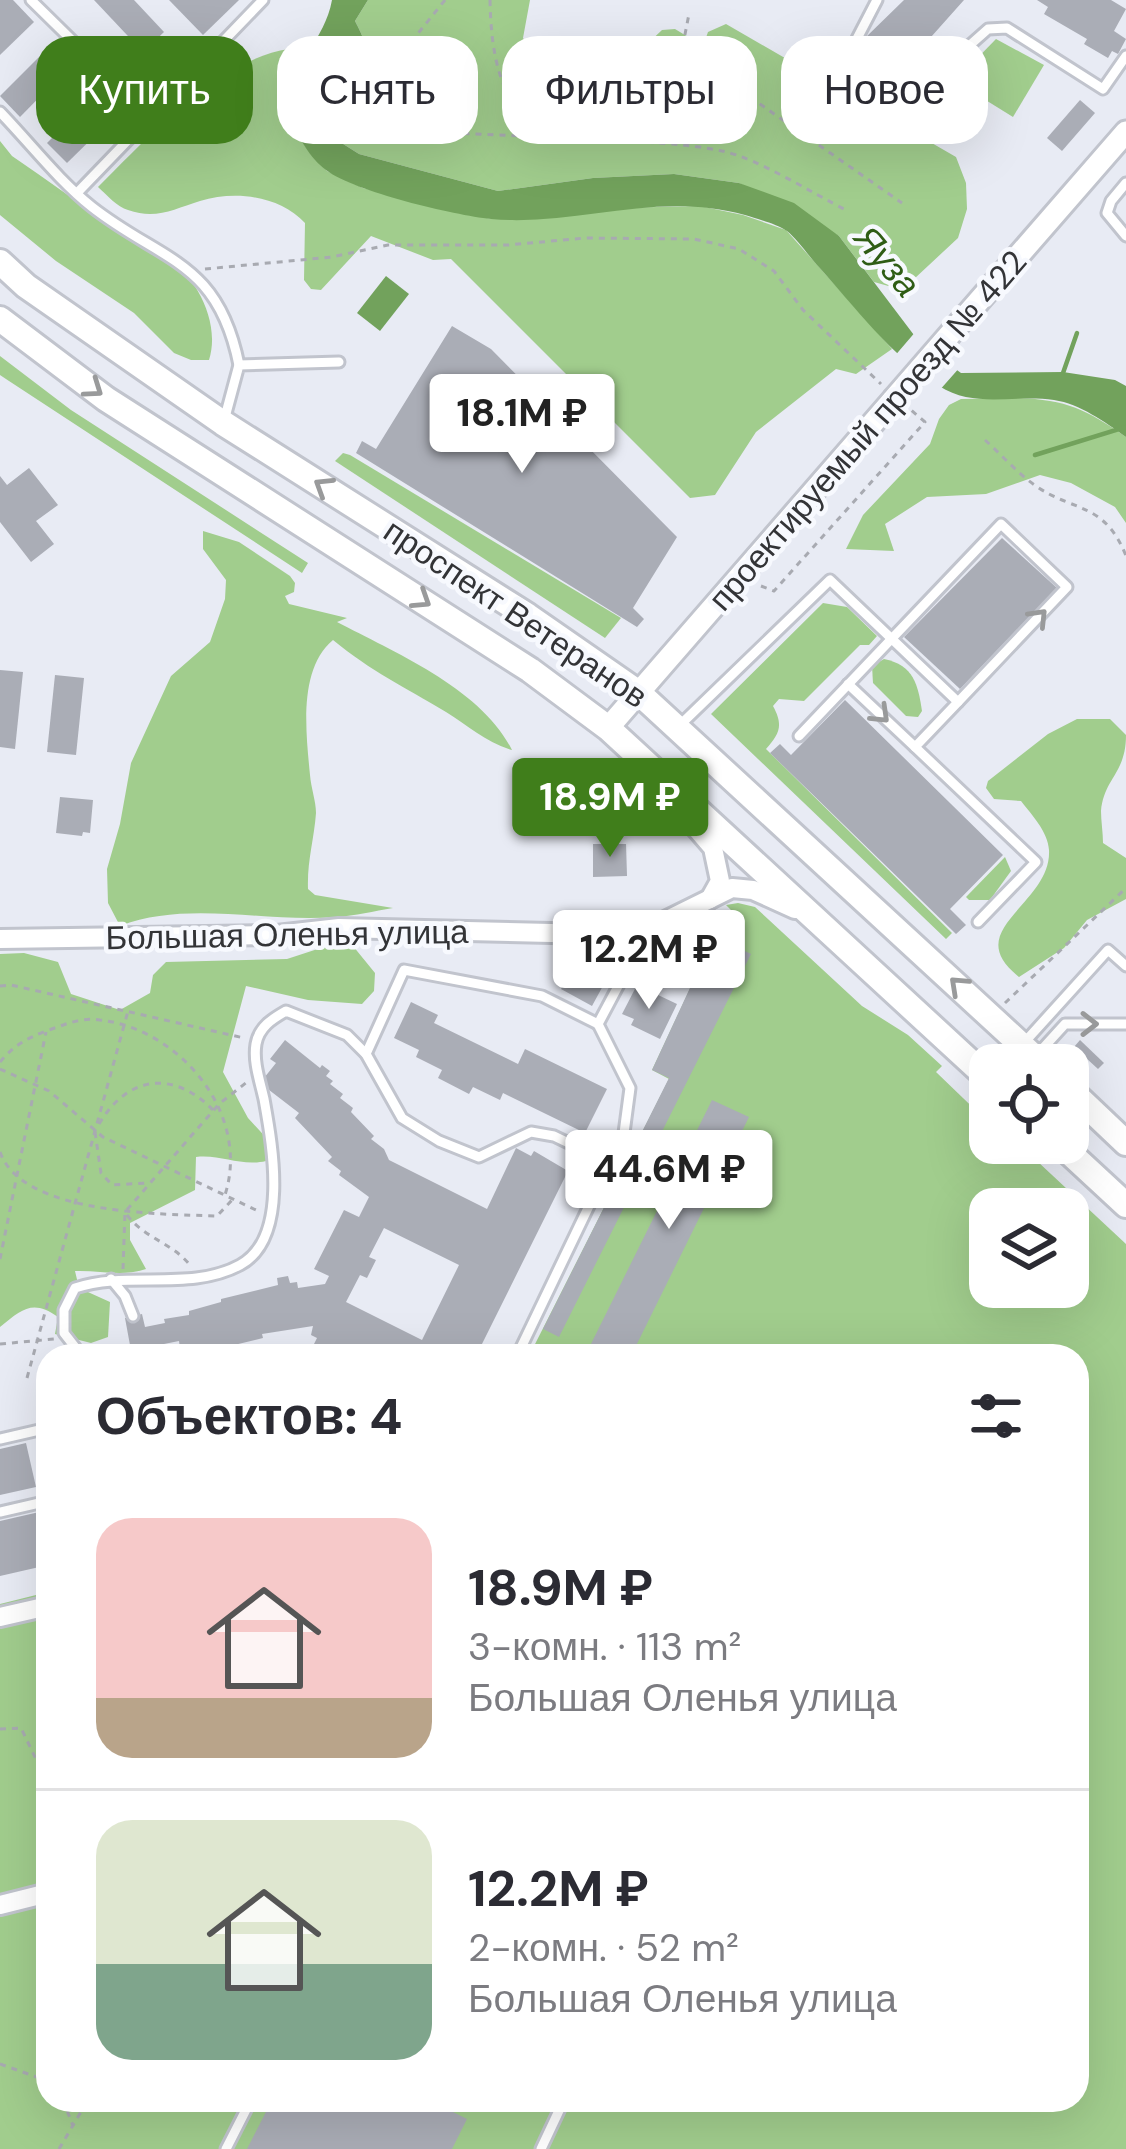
<!DOCTYPE html>
<html lang="ru">
<meta charset="utf-8">
<style>
body{margin:0;font-family:"DM Sans",sans-serif;background:#f7f7f7;color:#2b2b33;height:100vh;display:flex;flex-direction:column;font-size:45px;white-space:nowrap}
*{box-sizing:border-box;margin:0}
p{font-size:39px;color:#7c7c81}
.icon{flex:none;width:66px;height:66px;fill:none;stroke:currentColor;stroke-width:2;stroke-linecap:round;stroke-linejoin:round}
.map{position:relative;flex:1;overflow:hidden}
.panel{position:absolute;left:36px;top:1344px;width:1053px;height:768px;display:flex;flex-direction:column;background:#fff;border-radius:36px;box-shadow:0 12px 48px #0002}
.panel>*{flex:none}
.guide{position:absolute;left:36px;top:36px;width:1056px;height:108px;display:flex;gap:24px}
.buttons{position:absolute;left:969px;top:1044px;display:grid;gap:24px}
.buttons a{display:grid;place-items:center;width:120px;height:120px;border-radius:24px;background:#fff;box-shadow:0 12px 48px #0002;font-size:60px}
.price{position:absolute;translate:-50% -102px;padding:0 27px;border-radius:12px;background:#fff;color:#222;font-size:39px;line-height:78px;filter:drop-shadow(0 3px 6px #0008)}
.price::after{content:'';position:absolute;left:50%;top:72px;width:36px;height:27px;margin-left:-18px;background:inherit;clip-path:polygon(0 0,100% 0,50% 100%)}
.price.selected{background:#407e1b;color:#fff}
ul{padding:0;list-style:none}
li{display:flex;align-items:center;gap:36px;height:300px;padding:0 60px}
li+li{border-top:3px solid #e1e1e2}
li span{display:grid;place-items:center;flex:none;width:336px;height:240px;border-radius:36px;color:#555}
li>.icon{margin-inline-start:auto}
span .icon{width:144px;height:144px;fill:#fffc;stroke-width:1}
li b{font-size:51px}
h2{display:flex;justify-content:space-between;align-items:center;height:144px;padding:0 60px;font-size:51px}
.chip{padding:0 42px;border-radius:36px;background:#fff;box-shadow:0 12px 48px #0002;font-size:42px;line-height:108px}
.chip.selected{background:#407e1b;color:#fff}
.map>svg:first-child{display:block}
.green{fill:#a1cd8d;fill-rule:evenodd}
.water{fill:#72a25c;fill-rule:evenodd}
.pier{fill:#e8ebf4}
.lines{fill:none;stroke-linecap:round;stroke-linejoin:round}
.stream{stroke:#72a25c;stroke-width:4.5}
.building{fill:#aaadb6;fill-rule:evenodd}
.service-casing{stroke:#c1c4cd;stroke-width:15}
.minor-casing{stroke:#c1c4cd;stroke-width:24}
.tertiary-casing{stroke:#c1c4cd;stroke-width:27}
.secondary-casing{stroke:#c1c4cd;stroke-width:30}
.path{stroke:#a8aab1;stroke-width:3;stroke-dasharray:6 6;stroke-linecap:butt}
.service{stroke:#fff;stroke-width:9}
.minor{stroke:#fff;stroke-width:18}
.tertiary{stroke:#fff;stroke-width:21}
.secondary{stroke:#fff;stroke-width:24}
.tertiary-bridge-casing{stroke:#c1c4cd;stroke-width:27;stroke-linecap:butt}
.tertiary-bridge{stroke:#fff;stroke-width:21}
.oneway{stroke:#999a9b}
.labels{text-anchor:middle;stroke-width:9;stroke-linejoin:round;paint-order:stroke}
.street-label{font-size:33px;fill:#333437;stroke:#f7f9fe}
.water-label{font-size:36px;font-style:italic;fill:#2f5d15;stroke:#f7f9fe}
</style>
<div class="map">
<svg width="1126" height="2149" viewBox="0 0 1126 2149">
<rect width="100%" height="100%" fill="#e8ebf4"/>
<g class="green">
<path d="M368 0H530L523 38 553 79 605 84 662 30 675 29 703 46 708 32 726 24 956 157 966 183 967 209 958 238 914 279 892 287 874 282 839 236 739 183 674 174 593 178 498 191 359 154 329 135C360 93 384 74 355 21Z"/>
<polygon points="996,39 1044,65 1013,117 955,81"/>
<path d="M343 46C356 76 340 102 318 123 310 93 326 70 343 46Z"/>
<path d="M289 49 300 63 295 83 305 146 327 171 363 188 491 219H534L614 208 700 206 743 215 786 230 892 349 856 374 836 369 756 432 715 495 690 498 451 259 433 260 371 236 321 290 311 289 304 280 305 223C280 196 236 190 200 201 174 209 156 220 128 210 117 207 107 195 98 187 146 139 221 58 289 49Z"/>
<path d="M0 141 12 156C46 179 79 203 113 227 129 238 146 244 163 254 196 275 221 322 209 360H191L174 353 134 313 56 261 0 215Z"/>
<polygon points="0,356 71,410 308,563 302,573 9,381 0,375"/>
<path d="M1018 398C1067 400 1086 409 1126 437V523L1115 507 1071 483 1040 475 986 494 927 497 885 524 894 551 846 549 863 515 930 444 939 419 949 405 961 399Z"/>
<polygon points="343,453 350,455 621,618 605,638 335,461"/>
<path d="M203 531 239 542 290 576 295 583 294 592 285 596 289 604 347 618 337 622C394 652 482 689 512 750 485 742 469 726 446 712 403 686 372 672 333 640 298 669 306 733 310 775 311 788 316 801 316 813 314 840 307 861 308 889L315 895 393 908C374 911 355 916 336 917 266 923 187 900 120 926L108 903 107 869 120 824 131 763 171 676 210 642 225 599 226 580 203 549Z"/>
<path d="M823 603 847 607 877 636 869 645H860L804 701 779 699 773 706C784 726 779 734 766 749L952 933 946 939 711 714Z"/>
<path d="M884 659C914 665 918 685 922 711L918 717 906 716 873 683 872 666Z"/>
<path d="M1077 719H1110L1126 735C1126 774 1104 778 1101 811 1101 821 1103 833 1103 843L1126 858V899L1087 920 1064 948 1019 977C958 929 1052 905 1049 850 1048 832 1032 815 1021 801L994 799 986 788 988 781 1048 734Z"/>
<polygon points="1005,857 1011,871 990,900 969,900 966,897"/>
<path d="M738 903 755 907 862 1006 908 1035 942 1066 936 1072 990 1124V1143H1010L1018 1150 1022 1147 1126 1244V2149H0V1604L48 1592V2100H1077V1356H529L669 1079 652 1070 717 931 731 937 740 919 726 905ZM990 1209H1068V1287H990Z"/>
<path d="M714 907 719 918 716 926 683 978 668 988 644 979C626 944 645 945 672 935 688 929 701 918 714 907Z"/>
<path d="M336 943 353 946 375 973 374 991 362 1004 308 1000 246 986 223 1072 248 1118 272 1144 266 1161C241 1167 221 1154 196 1157L195 1190 130 1223V1240L146 1269C124 1277 99 1270 75 1271L79 1288 110 1302 108 1337 91 1343 55 1334 58 1317C33 1299 22 1309 0 1327V954L24 953 58 962 71 994 120 1010 150 993 153 975 166 962 287 959Z"/>
</g>
<g class="water">
<path d="M332 0H368L355 21C384 74 360 92 329 135L359 154 498 191 593 178 674 174 739 183 794 203 839 236 920 343 961 373 1063 372 1115 380 1126 386V437C1105 422 1080 404 1054 400 1014 394 975 409 939 386 890 355 856 308 817 265 808 255 798 240 787 231 777 224 757 219 745 215 656 190 576 227 491 219 454 215 355 192 326 170 311 159 296 136 293 117 285 65 324 45 332 0ZM343 47C357 74 340 103 318 122 310 93 326 70 343 47Z"/>
<polygon points="386,276 409,294 380,331 357,313"/>
</g>
<polygon class="pier" points="917,330 943,356 961,366 938,392 893,358"/>
<g class="lines">
<g class="stream">
<polyline points="1063,373 1077,333"/>
<polyline points="1035,455 1126,427"/>
</g>
</g>
<g class="building">
<polygon points="0,0 13,0 34,22 0,55"/>
<polygon points="94,0 134,0 164,32 143,52"/>
<polygon points="169,0 239,0 203,35"/>
<polygon points="904,0 964,0 931,37 935,41 894,76 889,72 884,77 868,64 877,54 864,39"/>
<polygon points="1037,0 1111,0 1126,9 1114,31 1126,39 1118,54 1112,51 1108,58 1084,44 1087,39 1044,14 1048,7"/>
<polygon points="52,44 72,64 20,117 0,96"/>
<polygon points="99,91 120,111 67,163 47,143"/>
<polygon points="1080,100 1095,113 1062,151 1047,138"/>
<polygon points="452,326 491,349 677,537 633,608 644,619 637,627 356,453 362,441 376,449"/>
<polygon points="29,468 58,505 36,521 54,544 31,562 0,522 0,476 7,485"/>
<polygon points="1002,538 1057,588 960,689 904,637"/>
<polygon points="0,670 23,672 15,749 0,747"/>
<polygon points="55,675 84,678 76,755 47,752"/>
<polygon points="845,700 1003,855 950,909 966,925 956,934 770,753 780,744 791,755"/>
<polygon points="60,797 93,800 90,833 83,832 82,836 56,833"/>
<polygon points="593,844 626,844 627,876 593,877"/>
<polygon points="714,936 751,954 559,1337 543,1329 669,1078 652,1070"/>
<polygon points="574,951 611,971 592,1006 561,989 573,967 567,964"/>
<polygon points="637,985 677,1004 660,1039 631,1025 634,1019 622,1014"/>
<polygon points="411,1002 438,1015 434,1023 518,1064 525,1049 607,1089 585,1133 503,1093 500,1100 473,1087 469,1094 438,1078 442,1070 416,1057 419,1050 394,1038"/>
<path d="M285 1040 320 1068 322 1065 330 1071 326 1076 333 1081 330 1084 343 1094 340 1098 353 1108 351 1112 374 1136 371 1139 384 1149 389 1160 487 1209 516 1148 531 1156 534 1151 568 1171 476 1356H308L317 1338 311 1335 313 1326 262 1334 263 1338 230 1346 231 1351 214 1356H181L179 1341 149 1347 151 1356H132L125 1318 142 1314 145 1327 165 1323 164 1319 189 1315V1311L221 1302V1299L278 1285 277 1278 288 1276 290 1283 297 1282 298 1288 325 1284 329 1276 314 1269 344 1210 359 1217 369 1197 339 1175 341 1171 328 1161 332 1157 295 1118 299 1113 260 1083 276 1063 270 1059ZM384 1228 459 1265 422 1340 346 1302 360 1275 367 1278 376 1260 369 1257Z"/>
<polygon points="1080,1040 1104,1063 1098,1069 1074,1047"/>
<polygon points="712,1100 749,1117 631,1356 601,1356 588,1350"/>
<polygon points="26,1443 36,1487 0,1495 0,1449"/>
<polygon points="48,1510 48,1565 0,1576 0,1521"/>
<polygon points="272,2100 429,2100 467,2119 452,2149 247,2149"/>
</g>
<g class="lines">
<g class="service-casing">
<g id="service">
<polyline points="31,0 90,58"/>
<polyline points="877,0 848,56 852,69 902,98 917,92 988,29 1007,28 1103,89 1126,56"/>
<path d="M0 112C30 143 58 180 92 207 162 262 218 260 239 365"/>
<polyline points="1126,183 1111,201 1107,213 1126,236"/>
<polyline points="77,193 263,0"/>
<polyline points="225,417 239,365 339,362"/>
<polyline points="848,684 915,747"/>
<polyline points="679,726 830,580 958,702 915,747 1036,862 978,922"/>
<polyline points="799,736 1001,524 1067,587 958,702"/>
<polyline points="1022,1045 1108,950 1126,966"/>
<polyline points="366,1054 404,970 542,996 598,1024"/>
<polyline points="1035,1057 1065,1024 1126,1024"/>
<polyline points="111,1279 125,1296 133,1316"/>
<path d="M82 1356 64 1333V1310L75 1288C128 1270 190 1292 240 1265 290 1238 272 1144 264 1099 260 1081 253 1062 256 1044 259 1027 272 1019 286 1011L347 1035 366 1054 402 1118 439 1141 479 1157 531 1132 554 1136 610 1163"/>
<polyline points="517,1356 624,1133 630,1088 598,1024 624,975 637,935"/>
<polyline points="0,1439 48,1428"/>
<polyline points="0,1512 48,1501"/>
<polyline points="544,2100 560,2108"/>
<polyline points="226,2149 251,2100"/>
<polyline points="541,2149 564,2100"/>
</g>
</g>
<g class="minor-casing">
<g id="minor">
<polyline points="670,798 713,848 720,881 710,899"/>
<polyline points="0,939 277,935 339,928 637,935 732,888 753,890 795,909"/>
<polyline points="0,1617 48,1606"/>
<polyline points="0,1905 48,1893"/>
</g>
</g>
<g class="tertiary-casing">
<g id="tertiary">
<polyline points="958,325 1126,132"/>
<polyline points="608,728 893,400"/>
</g>
</g>
<g class="secondary-casing">
<g id="secondary">
<polyline points="0,262 26,286 223,423 528,616 639,693 1043,1065"/>
<polyline points="0,319 106,399 530,670 608,728 990,1080"/>
<polyline points="1068,1088 1126,1143"/>
<polyline points="1059,1143 1126,1205"/>
</g>
</g>
<g class="path">
<polyline points="445,0 357,109 354,119 365,129 565,138"/>
<path d="M490 0C493 182 594 124 722 151 757 158 812 193 846 210"/>
<polyline points="681,49 902,203"/>
<polyline points="664,141 689,14"/>
<polyline points="205,269 332,257 388,245 508,245 585,238 694,239 739,249 774,271 803,310 881,384"/>
<path d="M985 440C1002 455 1018 474 1036 486 1073 512 1105 502 1126 556"/>
<polyline points="761,586 774,591 925,422 911,410"/>
<polyline points="0,986 11,985 244,1038"/>
<polyline points="1005,1003 1126,888"/>
<path d="M0 1062C14 1045 26 1039 46 1031 64 1025 80 1017 100 1020 180 1029 251 1114 225 1195"/>
<polyline points="0,1069 49,1091 103,1137 258,1211"/>
<path d="M99 1124C128 1075 174 1070 213 1110"/>
<polyline points="95,1132 101,1173 112,1185 147,1183"/>
<path d="M0 1152C22 1215 162 1214 217 1216L233 1199"/>
<path d="M127 1215C144 1238 172 1243 189 1264"/>
<polyline points="0,1259 46,1032"/>
<polyline points="123,1269 125,1212 219,1104 247,1082"/>
<polyline points="0,1344 54,1339"/>
<polyline points="27,1378 128,1011"/>
<polyline points="0,1729 21,1728 48,1784"/>
<polyline points="0,2064 48,2081"/>
<polyline points="63,2100 73,2126"/>
<polyline points="59,2149 88,2100"/>
</g>
<use href="#service" class="service"/>
<use href="#minor" class="minor"/>
<use href="#tertiary" class="tertiary"/>
<use href="#secondary" class="secondary"/>
<g class="tertiary-bridge-casing">
<polyline id="tertiary-bridge" points="893,400 958,325"/>
</g>
<use href="#tertiary-bridge" class="tertiary-bridge"/>
</g>
<defs><path id="oneway-chevron" d="M-2-3.5L2.5 0L-2 3.5" fill="none" stroke-width="1.6" stroke-linecap="round" stroke-linejoin="round" transform="scale(3)"/></defs>
<g class="oneway">
<use href="#oneway-chevron" transform="translate(94 389) rotate(35)"/>
<use href="#oneway-chevron" transform="translate(323 486) rotate(-148)"/>
<use href="#oneway-chevron" transform="translate(422 600) rotate(33)"/>
<use href="#oneway-chevron" transform="translate(1039 617) rotate(-46)"/>
<use href="#oneway-chevron" transform="translate(881 715) rotate(44)"/>
<use href="#oneway-chevron" transform="translate(958 985) rotate(-137)"/>
<use href="#oneway-chevron" transform="translate(1089 1024)"/>
</g>
<g class="labels">
<g class="street-label">
<text transform="translate(867 430) rotate(-49)" y="12">проектируемый проезд № 422</text>
<text transform="translate(516 613) rotate(34)" y="12">проспект Ветеранов</text>
<text transform="translate(287 934) rotate(-1)" y="12">Большая Оленья улица</text>
</g>
<g class="water-label">
<text transform="translate(888 261) rotate(50)" y="13">Яуза</text>
</g>
</g>
</svg>
<div class="buttons">
<a><svg class="icon" aria-label="locate" viewBox="0 0 24 24"><circle cx="12" cy="12" r="6"/><path d="M12 2v4M12 18v4M2 12h4M18 12h4"/></svg></a>
<a><svg class="icon" aria-label="layers" viewBox="0 0 24 24"><path d="M12 4l9 5-9 5-9-5zM3 14l9 5 9-5"/></svg></a>
</div>
<b class="price" style="left:522px;top:476px">18.1M ₽</b>
<b class="price selected" style="left:610px;top:860px">18.9M ₽</b>
<b class="price" style="left:649px;top:1012px">12.2M ₽</b>
<b class="price" style="left:669px;top:1232px">44.6M ₽</b>
<div class="guide">
<a class="chip selected">Купить</a>
<a class="chip">Снять</a>
<a class="chip">Фильтры</a>
<a class="chip">Новое</a>
</div>
<section class="panel">
<h2>Объектов: 4<svg class="icon" aria-label="filters" viewBox="0 0 24 24"><path d="M4 7h16M4 17h16"/><circle cx="9" cy="7" r="2"/><circle cx="15" cy="17" r="2"/></svg></h2>
<ul>
<li><span style="background:linear-gradient(#f6c9c9 75%,#b9a48a 0)"><svg class="icon" aria-label="home" viewBox="0 0 24 24"><path d="M3 11l9-7 9 7M6 9v11h12V9"/></svg></span><div><b>18.9M ₽</b><p>3-комн. · 113 m²</p><p>Большая Оленья улица</p></div></li>
<li><span style="background:linear-gradient(#dfe7d0 60%,#7fa58c 0)"><svg class="icon" aria-label="home" viewBox="0 0 24 24"><path d="M3 11l9-7 9 7M6 9v11h12V9"/></svg></span><div><b>12.2M ₽</b><p>2-комн. · 52 m²</p><p>Большая Оленья улица</p></div></li>
</ul>
</section>
</div>
